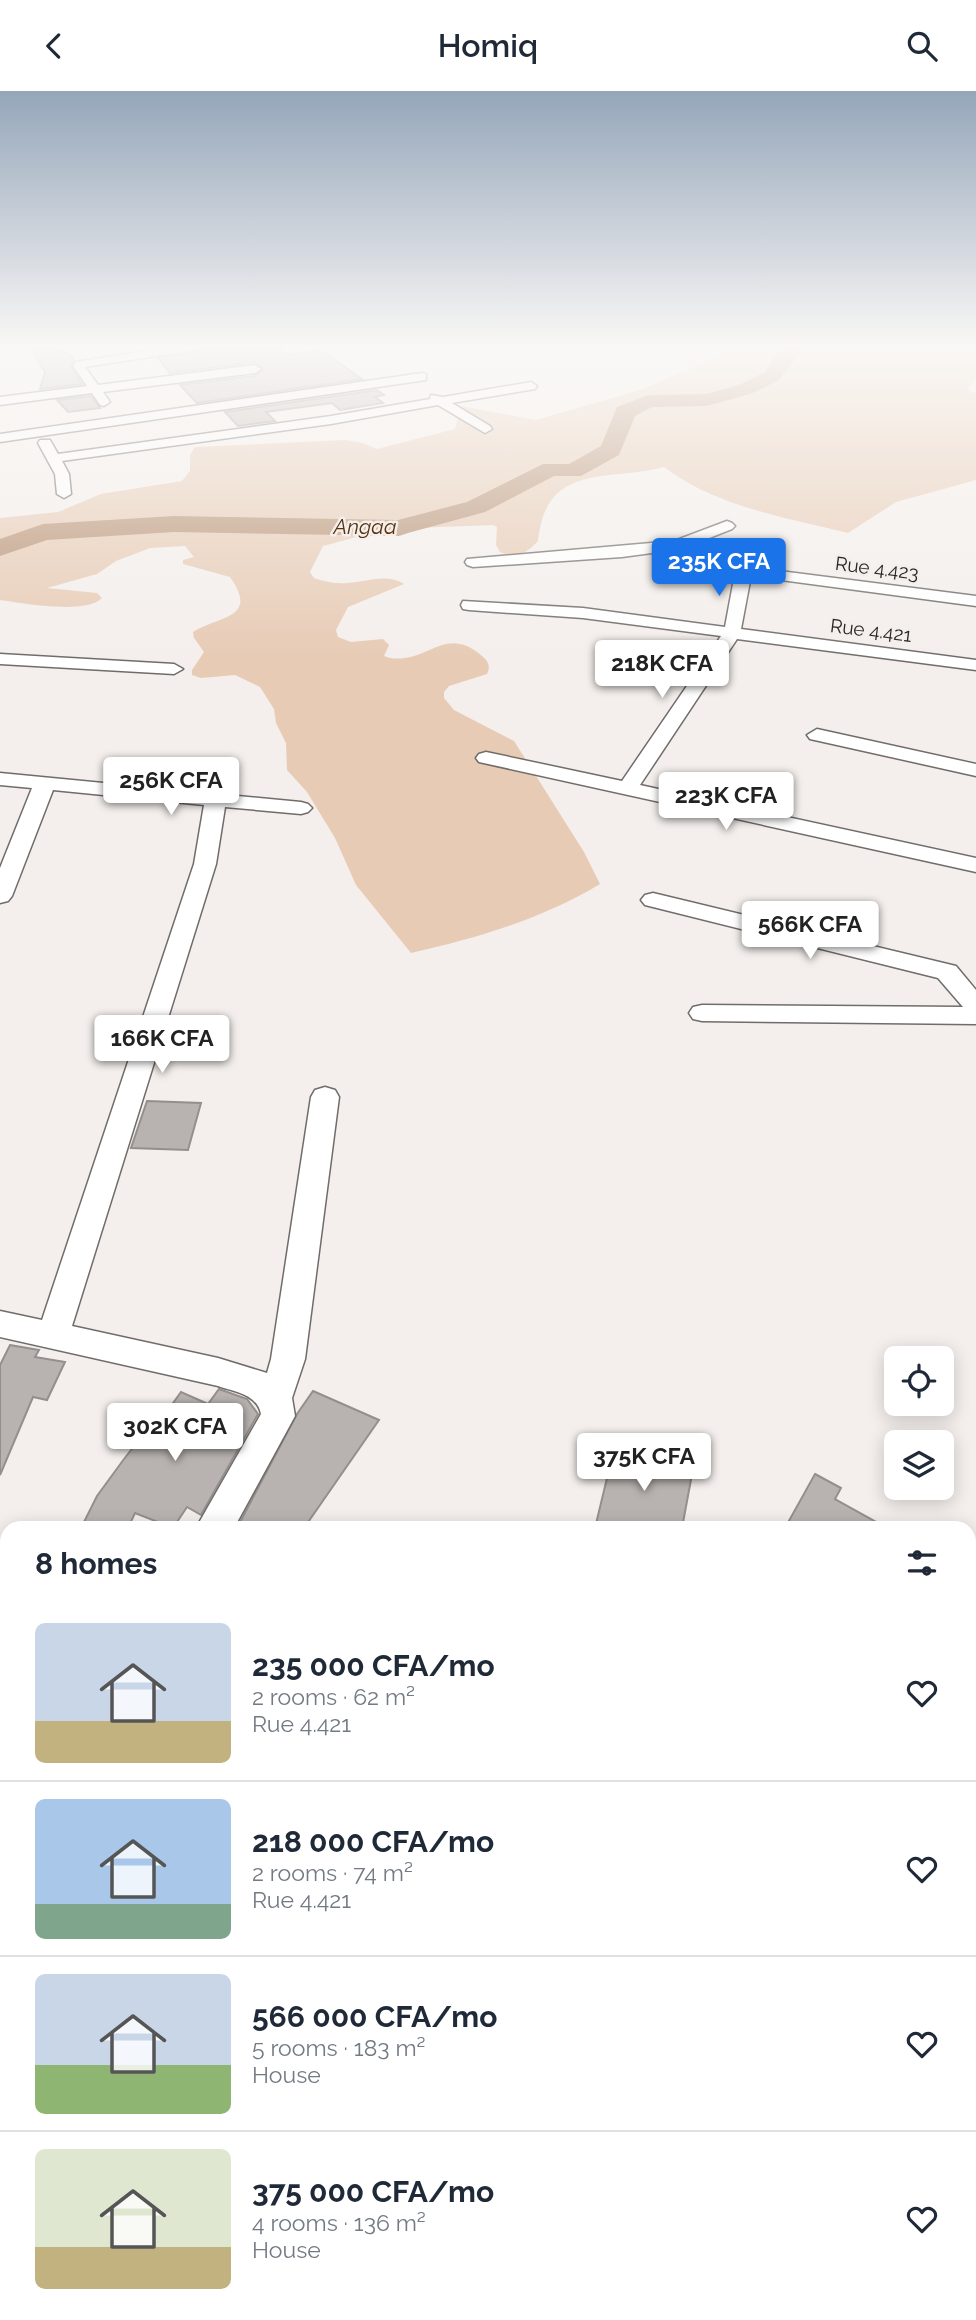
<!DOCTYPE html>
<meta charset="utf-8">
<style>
body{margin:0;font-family:Raleway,sans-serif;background:#f6f6f7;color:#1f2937;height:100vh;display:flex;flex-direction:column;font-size:26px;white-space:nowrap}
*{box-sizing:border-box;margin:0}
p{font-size:23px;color:#747a83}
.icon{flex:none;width:38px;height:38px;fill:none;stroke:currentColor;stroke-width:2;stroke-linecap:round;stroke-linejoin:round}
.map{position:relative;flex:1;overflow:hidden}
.side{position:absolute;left:0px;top:1430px;width:976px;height:800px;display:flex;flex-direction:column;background:#fff;border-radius:21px 21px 0 0;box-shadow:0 4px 18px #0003}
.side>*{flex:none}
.fabs{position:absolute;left:884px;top:1255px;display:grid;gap:14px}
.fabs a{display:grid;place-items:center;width:70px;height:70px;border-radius:10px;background:#fff;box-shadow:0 4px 18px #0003;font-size:35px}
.price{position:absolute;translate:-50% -60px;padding:0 16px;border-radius:7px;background:#fff;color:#222;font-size:23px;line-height:46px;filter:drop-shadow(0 2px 4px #0008)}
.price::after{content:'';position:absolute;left:50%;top:42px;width:21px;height:16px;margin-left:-10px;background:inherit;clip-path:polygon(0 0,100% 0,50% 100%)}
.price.selected{background:#1a73e8;color:#fff}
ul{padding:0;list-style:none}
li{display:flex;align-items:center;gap:21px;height:175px;padding:0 35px}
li+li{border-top:2px solid #e0e1e3}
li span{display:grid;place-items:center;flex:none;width:196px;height:140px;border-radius:10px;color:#555}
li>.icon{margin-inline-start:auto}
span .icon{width:84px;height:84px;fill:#fffc;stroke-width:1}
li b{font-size:30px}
h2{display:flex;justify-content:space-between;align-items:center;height:84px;padding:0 35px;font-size:30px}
header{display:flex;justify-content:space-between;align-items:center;height:91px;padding:0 35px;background:#fff;font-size:32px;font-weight:600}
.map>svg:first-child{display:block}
.green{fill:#e7cbb5}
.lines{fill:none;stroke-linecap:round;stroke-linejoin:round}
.river{fill:#b89274;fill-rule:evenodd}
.building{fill:#b8b3b0;stroke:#948f8c;stroke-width:2}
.minor-casing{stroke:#706c69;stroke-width:3}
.tertiary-casing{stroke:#706c69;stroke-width:3}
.minor{fill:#fff;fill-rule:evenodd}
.tertiary{fill:#fff;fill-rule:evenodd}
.labels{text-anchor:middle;stroke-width:5;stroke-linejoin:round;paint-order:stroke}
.far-street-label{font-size:19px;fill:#272524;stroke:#f4efec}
.far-water-label{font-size:21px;font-style:italic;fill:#58320d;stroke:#f4efec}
</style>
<header><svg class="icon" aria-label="back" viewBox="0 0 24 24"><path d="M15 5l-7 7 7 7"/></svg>Homiq<svg class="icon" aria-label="search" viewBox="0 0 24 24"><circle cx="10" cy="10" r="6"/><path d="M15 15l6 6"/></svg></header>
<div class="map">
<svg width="976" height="2229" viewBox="0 0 976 2229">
<rect width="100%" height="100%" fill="#f4efec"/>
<path class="green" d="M739 256H976V287L968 299 976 302V389L896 411 848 442C784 426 717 416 664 376 610 391 546 370 538 450 527 462 516 468 500 461L496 454 497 436 493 434 386 438 323 455 310 481 314 487C325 491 336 493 348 492 367 491 387 482 404 493L348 516 336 539 338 546 351 551 383 548 389 554 384 565C391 568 398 568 405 567 433 563 450 537 482 565 488 570 491 575 487 583L449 595 444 601V607L454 619 514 650 584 761 600 793C542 828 477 847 411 862L356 794 335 747 307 701 287 679 286 652 276 632 274 618 260 596 235 584 201 587 192 584V579L204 561 194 547 193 541C218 525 260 528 230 486L183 473V469L194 466 185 455 150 457 116 470 97 483 47 497 97 502 102 507C86 524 22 512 0 509V427L58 421 101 403 182 390 190 380V364L195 356 345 349 363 352 377 358 455 338 461 315 536 329 643 298Z"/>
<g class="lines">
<polygon class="river" points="782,256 804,256 779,289 753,302 707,315 652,316 635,325 619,364 581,385 554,385 485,421 408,442 399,445 174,441 47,449 0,465 0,448 43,433 174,425 398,429 467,411 543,373 569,373 601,355 617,316 648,304 706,303 739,294 765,281"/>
</g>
<g class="building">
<polygon points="29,256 56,256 63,263 69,262 74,270 71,276 82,293 40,298 45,281"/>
<polygon points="204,256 277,256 287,264 321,259 362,288 197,312 180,294 255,285 263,279 255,271 170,282 158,267 196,262"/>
<polygon points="377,299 384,304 375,306 383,312 340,319 332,312 266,321 275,330 238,335 225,321"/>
<polygon points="91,305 100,317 68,321 57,309"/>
<polygon points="147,1010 201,1012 188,1059 131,1057"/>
<polygon points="10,1254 39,1259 35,1266 65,1271 47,1309 33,1306 0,1384 0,1274"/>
<polygon points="219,1298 247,1308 258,1323 201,1424 187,1416 173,1437 135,1422 128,1437 81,1437 97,1405 124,1368 153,1331 158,1333 181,1301 208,1313"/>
<polygon points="313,1300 379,1329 304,1437 237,1437 297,1323"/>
<polygon points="614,1358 693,1378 682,1437 595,1437"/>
<polygon points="815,1383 841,1397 835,1408 887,1437 785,1437"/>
</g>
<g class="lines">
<g class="minor-casing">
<g id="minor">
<polygon points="59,256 70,256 71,258 65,261"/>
<polygon points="170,256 201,256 196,259 85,276 98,294 255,274 261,278 255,282 103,301 110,311 104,315 100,314 92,302 0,314 0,306 87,295 73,275 76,271"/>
<polygon points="422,282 426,283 426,289 0,351 0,343"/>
<polygon points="531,291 537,295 535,298 452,312 490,335 492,338 485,342 438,314 331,333 62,370 69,383 71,403 64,407 57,403 55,383 38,352 40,349 50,349 58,363 331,325 430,308 431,304 443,306"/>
<polygon points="727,430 732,432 735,435 732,438 689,455 711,468 772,479 976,505 976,515 751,485 741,538 976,569 976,579 737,548 640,694 976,767 976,781 479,671 476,667 479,663 486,661 622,690 721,545 583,527 469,519 463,518 461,514 463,510 583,517 725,536 735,482 700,475 674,459 622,466 473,476 467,474 465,471 467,468 674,450"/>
<polygon points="0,563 174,573 183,578 174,583 0,573"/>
<polygon points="817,638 976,673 976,685 810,648 807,644"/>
<path d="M0 682 301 711 308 713 312 717 308 721 301 723 225 716 216 773 72 1235 218 1267 267 1282 271 1268 311 1006 315 999 325 996 335 999 339 1006 305 1268 292 1307 295 1325 234 1437H196L261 1323C257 1303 235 1301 218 1295L0 1246V1220L42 1229 194 773 204 714 53 699 12 805 8 810 0 812V777L32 697 0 694Z"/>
<polygon points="653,802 956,875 976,899 976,933 702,930 693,928 689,922 693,916 702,914 963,916 938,887 645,814 641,809 645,804"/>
</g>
</g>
<g class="tertiary-casing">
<g id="tertiary">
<rect x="0" y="1520" width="7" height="48"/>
<polygon points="970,1716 976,1718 976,1772 970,1770"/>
</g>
</g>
<use href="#minor" class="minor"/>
<use href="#tertiary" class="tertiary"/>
</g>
<linearGradient id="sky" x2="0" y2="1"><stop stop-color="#95a6ba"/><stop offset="0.45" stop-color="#faf8f6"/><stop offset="1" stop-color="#faf8f6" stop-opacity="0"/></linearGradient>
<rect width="976" height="568" fill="url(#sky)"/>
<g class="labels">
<g class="far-street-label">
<text transform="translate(877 477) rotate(7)" y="7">Rue 4.423</text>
<text transform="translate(871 539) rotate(7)" y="7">Rue 4.421</text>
</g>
<g class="far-water-label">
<text x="365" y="443">Angaa</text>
</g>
</g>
</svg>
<div class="fabs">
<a><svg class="icon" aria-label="locate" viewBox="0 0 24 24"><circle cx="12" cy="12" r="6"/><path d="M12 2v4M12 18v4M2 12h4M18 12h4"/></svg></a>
<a><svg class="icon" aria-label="layers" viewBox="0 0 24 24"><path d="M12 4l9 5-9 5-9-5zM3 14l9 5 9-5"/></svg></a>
</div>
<b class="price selected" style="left:719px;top:507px">235K CFA</b>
<b class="price" style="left:662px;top:609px">218K CFA</b>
<b class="price" style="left:171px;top:726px">256K CFA</b>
<b class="price" style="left:726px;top:741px">223K CFA</b>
<b class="price" style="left:810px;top:870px">566K CFA</b>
<b class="price" style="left:162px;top:984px">166K CFA</b>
<b class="price" style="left:175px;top:1372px">302K CFA</b>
<b class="price" style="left:644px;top:1402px">375K CFA</b>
<section class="side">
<h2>8 homes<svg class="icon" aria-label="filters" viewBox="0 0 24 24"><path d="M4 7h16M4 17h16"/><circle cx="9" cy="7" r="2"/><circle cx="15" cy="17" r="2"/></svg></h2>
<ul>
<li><span style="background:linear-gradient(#c9d6e8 70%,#c2b280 0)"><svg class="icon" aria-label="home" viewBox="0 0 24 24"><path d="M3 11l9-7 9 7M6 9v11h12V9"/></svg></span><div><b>235 000 CFA/mo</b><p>2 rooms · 62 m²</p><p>Rue 4.421</p></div><svg class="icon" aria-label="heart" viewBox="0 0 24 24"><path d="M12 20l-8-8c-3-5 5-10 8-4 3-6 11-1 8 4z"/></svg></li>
<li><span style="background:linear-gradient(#a9c7e8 75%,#7fa58c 0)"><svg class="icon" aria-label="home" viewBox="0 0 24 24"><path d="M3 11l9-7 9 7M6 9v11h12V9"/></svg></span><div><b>218 000 CFA/mo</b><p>2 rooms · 74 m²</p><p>Rue 4.421</p></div><svg class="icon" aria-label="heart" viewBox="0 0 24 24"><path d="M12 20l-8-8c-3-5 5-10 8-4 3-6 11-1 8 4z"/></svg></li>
<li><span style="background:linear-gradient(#c9d6e8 65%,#8fb573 0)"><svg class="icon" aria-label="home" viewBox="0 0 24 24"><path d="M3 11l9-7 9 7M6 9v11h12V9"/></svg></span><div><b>566 000 CFA/mo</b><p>5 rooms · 183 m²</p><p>House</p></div><svg class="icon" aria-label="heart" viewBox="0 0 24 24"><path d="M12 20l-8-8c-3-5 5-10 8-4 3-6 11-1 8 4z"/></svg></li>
<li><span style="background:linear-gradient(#dfe7d0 70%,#c2b280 0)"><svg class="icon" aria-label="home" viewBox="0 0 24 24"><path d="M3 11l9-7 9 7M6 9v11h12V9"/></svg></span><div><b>375 000 CFA/mo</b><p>4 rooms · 136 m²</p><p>House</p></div><svg class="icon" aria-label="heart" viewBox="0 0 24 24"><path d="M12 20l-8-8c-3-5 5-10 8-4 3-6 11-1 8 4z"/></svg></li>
</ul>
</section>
</div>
